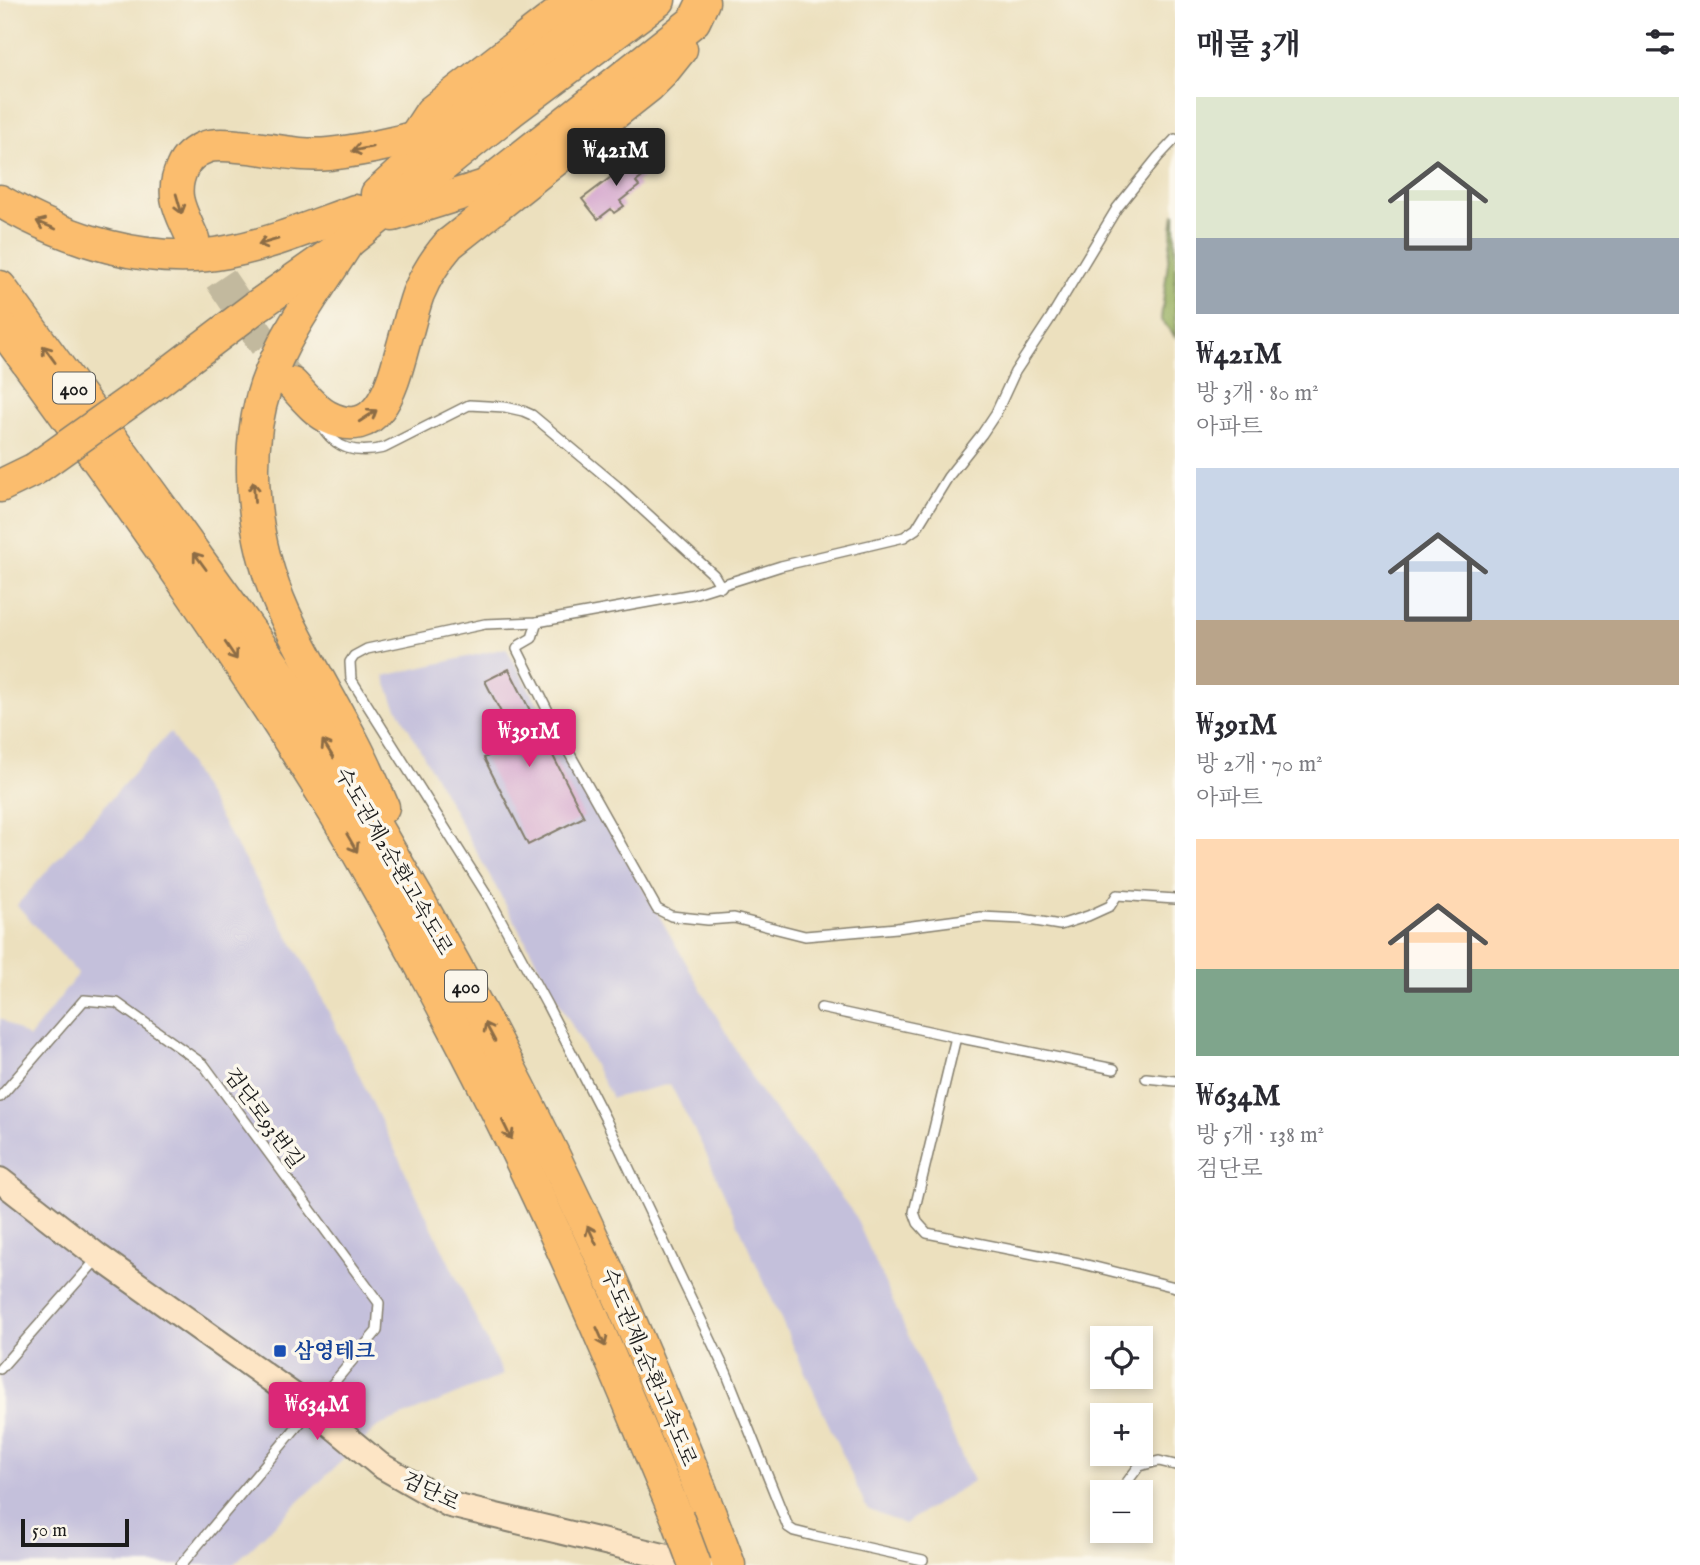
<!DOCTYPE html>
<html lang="ko">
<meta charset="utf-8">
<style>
body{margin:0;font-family:"IM FELL English","Noto Serif KR",serif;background:#f7f7f7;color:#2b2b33;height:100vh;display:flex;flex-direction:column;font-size:26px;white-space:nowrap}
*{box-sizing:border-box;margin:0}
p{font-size:23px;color:#7c7c81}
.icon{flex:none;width:38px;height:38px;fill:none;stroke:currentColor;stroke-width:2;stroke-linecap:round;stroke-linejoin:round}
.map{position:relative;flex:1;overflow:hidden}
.sheet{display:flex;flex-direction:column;background:#fff;width:525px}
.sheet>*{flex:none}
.buttons{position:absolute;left:1090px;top:1326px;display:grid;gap:14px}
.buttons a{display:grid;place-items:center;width:63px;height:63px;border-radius:0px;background:#fff;box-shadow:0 4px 10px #0003;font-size:35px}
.scale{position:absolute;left:21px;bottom:18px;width:108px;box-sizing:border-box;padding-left:7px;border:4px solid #1c1c1c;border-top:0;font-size:19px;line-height:24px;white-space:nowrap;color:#1c1c1c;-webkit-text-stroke:5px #fbf7ec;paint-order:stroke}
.price{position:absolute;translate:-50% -60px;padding:0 16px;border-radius:7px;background:#db2777;color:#fff;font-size:23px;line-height:46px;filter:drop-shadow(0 2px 4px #0008)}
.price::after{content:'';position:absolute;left:50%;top:42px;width:21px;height:16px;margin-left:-10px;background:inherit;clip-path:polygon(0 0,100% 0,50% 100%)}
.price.active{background:#222;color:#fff}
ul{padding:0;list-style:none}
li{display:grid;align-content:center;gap:14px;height:371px;padding:0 21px}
li span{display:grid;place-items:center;height:217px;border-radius:0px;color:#555}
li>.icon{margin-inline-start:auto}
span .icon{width:126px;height:126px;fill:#fffc;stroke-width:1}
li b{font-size:30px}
h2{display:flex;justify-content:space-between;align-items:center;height:84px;padding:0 21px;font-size:30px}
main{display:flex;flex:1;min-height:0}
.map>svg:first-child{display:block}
.industrial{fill:#c4c0db}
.forest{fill:#98b061;stroke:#5a663e;stroke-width:2}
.building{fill:#d8add0}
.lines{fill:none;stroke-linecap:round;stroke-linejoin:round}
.highway-tunnel{stroke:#c2b99e;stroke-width:32;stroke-dasharray:32 16;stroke-linecap:butt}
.lane-casing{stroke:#847e6d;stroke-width:12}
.secondary-casing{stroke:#847e6d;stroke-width:28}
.highway-casing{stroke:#847e6d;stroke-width:35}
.lane{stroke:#fff;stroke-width:9}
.secondary{stroke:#fde5c5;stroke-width:24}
.highway{stroke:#fbbd6e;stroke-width:32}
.highway-bridge-casing{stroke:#847e6d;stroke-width:35;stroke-linecap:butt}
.highway-bridge{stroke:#fbbd6e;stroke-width:32}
.oneway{stroke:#8c6c45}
.transit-dot{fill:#1a4fb4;stroke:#fbf7ec;stroke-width:2.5}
.labels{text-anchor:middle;stroke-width:7;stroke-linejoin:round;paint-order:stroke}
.shield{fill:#fbf7ec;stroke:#5f5e5a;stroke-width:2}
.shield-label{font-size:19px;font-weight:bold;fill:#1c1c1c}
.street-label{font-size:21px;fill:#1c1c1c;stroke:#fbf7ec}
.transit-label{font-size:21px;font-weight:bold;fill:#164399;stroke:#fbf7ec;text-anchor:start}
</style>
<main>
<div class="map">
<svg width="1175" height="1565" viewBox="0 0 1175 1565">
<rect width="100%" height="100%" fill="#fbf7ec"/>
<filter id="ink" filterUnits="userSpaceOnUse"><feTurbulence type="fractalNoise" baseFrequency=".0143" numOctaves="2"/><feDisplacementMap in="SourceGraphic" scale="14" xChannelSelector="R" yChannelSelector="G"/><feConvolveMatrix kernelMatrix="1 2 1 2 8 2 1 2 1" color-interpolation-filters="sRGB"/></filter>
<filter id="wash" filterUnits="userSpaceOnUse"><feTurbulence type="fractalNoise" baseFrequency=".00686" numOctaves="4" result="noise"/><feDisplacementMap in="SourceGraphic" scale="28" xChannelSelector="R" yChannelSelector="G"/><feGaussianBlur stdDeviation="1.57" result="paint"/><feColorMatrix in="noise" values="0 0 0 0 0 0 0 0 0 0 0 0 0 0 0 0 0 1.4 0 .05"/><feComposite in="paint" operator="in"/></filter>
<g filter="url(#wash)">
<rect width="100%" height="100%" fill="#ece0be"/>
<g class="industrial">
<polygon points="506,648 757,1087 854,1214 973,1481 904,1524 867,1509 703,1147 670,1084 612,1098 394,702 384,676"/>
<polygon points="170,732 309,971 503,1375 377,1427 233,1565 0,1565 0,1018 29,1038 78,974 17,905"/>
</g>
<polygon class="forest" points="1174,214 1175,214 1175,337 1161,319"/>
<g id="blocks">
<g class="building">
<polygon points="635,154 649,172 636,182 639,186 620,201 624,206 614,213 611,209 598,219 582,199 611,177 609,174"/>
<polygon points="509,669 584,817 528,845 484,758 516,742 485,681"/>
</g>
</g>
</g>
<g filter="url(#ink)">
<use href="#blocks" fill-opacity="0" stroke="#847e6d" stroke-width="2"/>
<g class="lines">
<polyline class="highway-tunnel" points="193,239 289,380"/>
<g class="lane-casing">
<g id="lane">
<path d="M321 425C336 450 356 454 384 448L469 405 505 407 523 411 532 415 617 486 714 575 721 587"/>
<polyline points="537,622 532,638 520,645 517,649 567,749 657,909 671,916 708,920 734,918 805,936 897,928 981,917 1023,919 1060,925 1088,916 1110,906 1117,895 1175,899"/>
<polyline points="821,1008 956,1037"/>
<polyline points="1114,1069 956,1037 914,1212 918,1223 927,1233 1079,1263 1175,1287"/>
<polyline points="1146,1078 1175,1081"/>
<polyline points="0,1097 84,1000 117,1003 204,1065 379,1303 377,1331 181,1565"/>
<polyline points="0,1369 98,1258"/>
<polyline points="1122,1489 1139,1466 1159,1461 1175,1465"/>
<polyline points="923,1560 814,1536 794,1531 788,1527 726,1372 605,1118 547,1005 489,898 351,679 350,662 354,656 367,649 485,624 537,622 693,594 781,566 904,537 916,529 948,477 982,434 996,413 1015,372 1050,319 1117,208 1158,157 1175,139"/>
</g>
</g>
<g class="secondary-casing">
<polyline id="secondary" points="0,1180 99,1257 311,1408 380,1465 450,1505 701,1565"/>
</g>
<g class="highway-casing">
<g id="highway">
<polyline points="410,144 431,112 576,0"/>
<polyline points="377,194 449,129 618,0"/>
<path d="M0 201C67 240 149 267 227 252 271 244 313 226 355 211"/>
<polyline points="393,215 485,186 694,21 703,2"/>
<path d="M193 239C182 213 169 196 182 168 186 158 195 151 206 147 215 144 227 145 238 146 268 148 298 157 329 154 378 149 428 134 476 121"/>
<path d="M348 242C319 288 284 333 266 385 242 457 253 544 284 613 305 658 331 700 354 744 365 765 374 786 383 807"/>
<path d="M0 287C67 379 135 470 201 563 237 613 274 663 307 715 437 920 551 1135 646 1358 675 1427 704 1495 729 1565"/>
<path d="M0 325C117 485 233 646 336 815 369 871 400 927 431 984 468 1053 504 1123 537 1194 587 1300 632 1409 677 1517"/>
<polyline points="157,382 257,306 348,242 511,111 659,0"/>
<path d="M292 384C303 395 314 410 328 417 380 443 393 382 403 346 408 329 412 311 418 294 426 275 436 259 449 244L649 86 661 74 681 49"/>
<polyline points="0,486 35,469"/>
</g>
</g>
<use href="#lane" class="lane"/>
<use href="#secondary" class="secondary"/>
<use href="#highway" class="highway"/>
<g class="highway-bridge-casing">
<g id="highway-bridge">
<polyline points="35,469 157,382"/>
<polyline points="677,1517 695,1565"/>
</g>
</g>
<use href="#highway-bridge" class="highway-bridge"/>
</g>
<defs><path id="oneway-shaft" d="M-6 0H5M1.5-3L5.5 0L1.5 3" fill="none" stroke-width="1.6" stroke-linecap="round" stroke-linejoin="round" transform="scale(1.75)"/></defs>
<g class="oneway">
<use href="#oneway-shaft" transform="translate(362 149) rotate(168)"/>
<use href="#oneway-shaft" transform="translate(179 204) rotate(74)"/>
<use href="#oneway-shaft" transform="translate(46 225) rotate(-158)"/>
<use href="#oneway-shaft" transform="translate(268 242) rotate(164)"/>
<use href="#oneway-shaft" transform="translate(49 354) rotate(-126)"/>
<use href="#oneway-shaft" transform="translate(368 416) rotate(-33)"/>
<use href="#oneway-shaft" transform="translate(254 492) rotate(-93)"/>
<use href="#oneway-shaft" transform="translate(200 561) rotate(-126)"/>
<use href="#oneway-shaft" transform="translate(231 651) rotate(56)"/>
<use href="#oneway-shaft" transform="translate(328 749) rotate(-122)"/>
<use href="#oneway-shaft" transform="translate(352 843) rotate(60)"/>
<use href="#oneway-shaft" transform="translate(490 1032) rotate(-118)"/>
<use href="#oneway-shaft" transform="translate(507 1130) rotate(64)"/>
<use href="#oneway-shaft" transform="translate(592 1235) rotate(-115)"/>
<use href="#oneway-shaft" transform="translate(601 1337) rotate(66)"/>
</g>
</g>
<rect class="transit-dot" x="273" y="1344" width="14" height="14" rx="3.5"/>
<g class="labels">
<g class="shield">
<rect x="53" y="372.5" width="42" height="31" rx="5"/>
<rect x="445" y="970.5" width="42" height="31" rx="5"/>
</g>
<g class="shield-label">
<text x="74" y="395">400</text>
<text x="466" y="993">400</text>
</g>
<g class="street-label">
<text transform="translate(394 861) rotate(60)" y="7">수도권제2순환고속도로</text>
<text transform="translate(264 1118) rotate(54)" y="7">검단로93번길</text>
<text transform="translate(649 1367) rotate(67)" y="7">수도권제2순환고속도로</text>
<text transform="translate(431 1491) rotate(26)" y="7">검단로</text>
</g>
<g class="transit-label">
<text x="294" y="1358">삼영테크</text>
</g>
</g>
</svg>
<div class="buttons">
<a><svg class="icon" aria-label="locate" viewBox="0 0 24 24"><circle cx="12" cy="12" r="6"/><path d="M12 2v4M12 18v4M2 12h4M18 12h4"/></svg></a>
<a>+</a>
<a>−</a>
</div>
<div class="scale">50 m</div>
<b class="price active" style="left:616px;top:188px">₩421M</b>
<b class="price" style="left:529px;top:769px">₩391M</b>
<b class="price" style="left:317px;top:1442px">₩634M</b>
</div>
<section class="sheet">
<h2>매물 3개<svg class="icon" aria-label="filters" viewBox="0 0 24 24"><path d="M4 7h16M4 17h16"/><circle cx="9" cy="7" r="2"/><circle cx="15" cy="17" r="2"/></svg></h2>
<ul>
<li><span style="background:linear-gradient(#dfe7d0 65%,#9aa5b1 0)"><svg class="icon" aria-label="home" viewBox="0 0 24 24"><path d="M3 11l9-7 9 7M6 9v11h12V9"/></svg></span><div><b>₩421M</b><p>방 3개 · 80 m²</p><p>아파트</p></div></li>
<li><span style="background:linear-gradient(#c9d6e8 70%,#b9a48a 0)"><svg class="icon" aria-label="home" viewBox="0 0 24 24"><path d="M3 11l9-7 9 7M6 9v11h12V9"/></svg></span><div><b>₩391M</b><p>방 2개 · 70 m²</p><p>아파트</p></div></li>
<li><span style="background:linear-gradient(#ffd9b3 60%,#7fa58c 0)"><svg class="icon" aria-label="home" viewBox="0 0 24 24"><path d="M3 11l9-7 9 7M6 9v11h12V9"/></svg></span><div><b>₩634M</b><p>방 5개 · 138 m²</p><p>검단로</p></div></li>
</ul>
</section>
</main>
